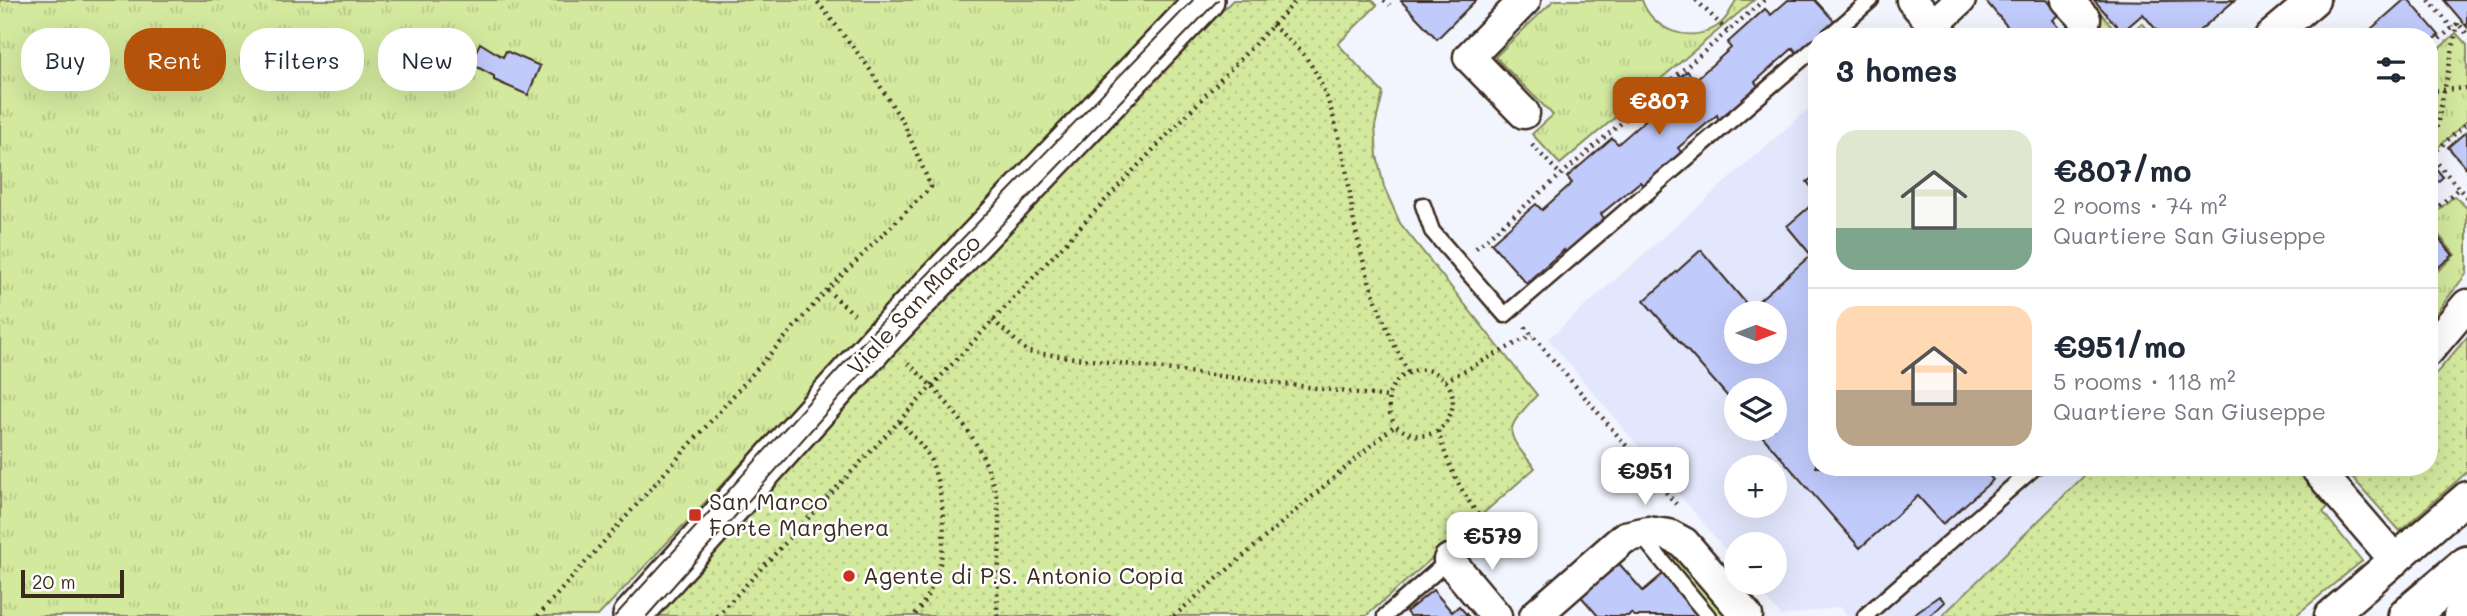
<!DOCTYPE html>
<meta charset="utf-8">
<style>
body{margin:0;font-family:Mali,sans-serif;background:#f2f2f3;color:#1f2937;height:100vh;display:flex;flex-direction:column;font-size:26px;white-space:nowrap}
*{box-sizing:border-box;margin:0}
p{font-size:23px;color:#747a83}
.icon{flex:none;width:38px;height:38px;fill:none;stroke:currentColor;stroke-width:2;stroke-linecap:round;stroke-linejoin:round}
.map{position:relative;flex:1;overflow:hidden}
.side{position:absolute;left:1808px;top:28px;width:630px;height:448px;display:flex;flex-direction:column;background:#fff;border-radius:28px;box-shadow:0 7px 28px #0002}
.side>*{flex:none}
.guide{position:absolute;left:21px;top:28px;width:665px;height:63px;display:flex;gap:14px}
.needle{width:46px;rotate:90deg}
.controls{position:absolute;left:1724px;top:301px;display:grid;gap:14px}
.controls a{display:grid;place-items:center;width:63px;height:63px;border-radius:50%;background:#fff;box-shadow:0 7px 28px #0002;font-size:35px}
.scale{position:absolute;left:21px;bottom:18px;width:103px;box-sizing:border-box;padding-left:7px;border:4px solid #3b2a1e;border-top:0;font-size:19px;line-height:24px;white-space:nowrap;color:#3b2a1e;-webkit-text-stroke:5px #fff;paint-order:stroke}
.price{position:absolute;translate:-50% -60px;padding:0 16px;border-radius:14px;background:#fff;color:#222;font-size:23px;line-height:46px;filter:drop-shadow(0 2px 4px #0008)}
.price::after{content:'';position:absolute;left:50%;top:42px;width:21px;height:16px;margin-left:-10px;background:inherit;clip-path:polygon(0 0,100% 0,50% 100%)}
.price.active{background:#b45309;color:#fff}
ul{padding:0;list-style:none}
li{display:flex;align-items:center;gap:21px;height:175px;padding:0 28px}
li+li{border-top:2px solid #e0e1e3}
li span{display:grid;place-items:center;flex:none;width:196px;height:140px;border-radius:21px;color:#555}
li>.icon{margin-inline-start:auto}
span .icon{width:84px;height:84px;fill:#fffc;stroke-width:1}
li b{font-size:30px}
h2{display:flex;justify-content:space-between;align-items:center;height:84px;padding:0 28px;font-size:30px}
.tag{padding:0 24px;border-radius:28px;background:#fff;box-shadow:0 7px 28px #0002;font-size:24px;line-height:63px}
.tag.active{background:#b45309;color:#fff}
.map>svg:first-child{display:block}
.built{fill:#e3e7fd;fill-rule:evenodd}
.grass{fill:url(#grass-tufts);stroke:#878a5e;stroke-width:2}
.park{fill:url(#park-dots);stroke:#878a5e;stroke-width:2}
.building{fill:#c0cafb;stroke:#3b2a1e;stroke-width:2;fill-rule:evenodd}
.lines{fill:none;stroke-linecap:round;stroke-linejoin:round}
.service-casing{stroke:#3b2a1e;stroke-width:19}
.minor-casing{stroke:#3b2a1e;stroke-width:35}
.tertiary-casing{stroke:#3b2a1e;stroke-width:42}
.secondary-casing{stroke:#3b2a1e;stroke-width:44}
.path{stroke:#3b2a1e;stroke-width:4.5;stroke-dasharray:2 5;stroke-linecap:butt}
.service{stroke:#fff;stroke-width:14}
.minor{stroke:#fff;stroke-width:30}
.tertiary{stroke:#fff;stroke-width:37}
.secondary{stroke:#fff;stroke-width:38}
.tram{stroke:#3b2a1e;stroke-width:2}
.poi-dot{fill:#c8321e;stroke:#fff;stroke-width:2.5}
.labels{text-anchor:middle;stroke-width:5;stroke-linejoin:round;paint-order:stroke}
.street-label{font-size:23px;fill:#3b2a1e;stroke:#fff}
.poi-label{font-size:23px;fill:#3b2a1e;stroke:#fff;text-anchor:start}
</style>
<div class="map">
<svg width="2467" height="616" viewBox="0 0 2467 616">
<defs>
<pattern id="grass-tufts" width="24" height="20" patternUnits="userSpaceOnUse" patternTransform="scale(1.75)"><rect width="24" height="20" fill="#d3e99e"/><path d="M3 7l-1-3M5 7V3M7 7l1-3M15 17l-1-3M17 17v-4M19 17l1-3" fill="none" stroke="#b6c888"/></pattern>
<pattern id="park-dots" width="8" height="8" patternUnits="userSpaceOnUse" patternTransform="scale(1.75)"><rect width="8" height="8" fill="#d3e99e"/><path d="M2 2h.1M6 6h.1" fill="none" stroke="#b6c888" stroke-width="1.8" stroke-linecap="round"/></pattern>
</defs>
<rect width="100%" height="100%" fill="#f2f4fe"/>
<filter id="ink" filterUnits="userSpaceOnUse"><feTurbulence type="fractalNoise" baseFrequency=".0143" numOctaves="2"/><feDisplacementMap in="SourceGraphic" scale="14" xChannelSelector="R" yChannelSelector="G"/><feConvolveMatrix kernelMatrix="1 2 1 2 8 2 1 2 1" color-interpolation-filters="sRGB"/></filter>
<g filter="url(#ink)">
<path class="built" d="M1816 102V467H2093L1942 616H1848L1840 607 1781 616 1754 583H1774V544H1736V562L1548 339ZM1736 313H1774V352H1736ZM1736 390H1774V429H1736ZM1736 467H1774V506H1736Z"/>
<g class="grass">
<polygon points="0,0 1178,0 598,616 0,616"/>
<path d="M1554 0H1642C1652 30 1688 44 1716 27 1726 21 1731 10 1736 0H1754L1560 164 1532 134 1553 115 1495 57Z"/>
<polygon points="2099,11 2120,37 2087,37 2080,27"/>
<polygon points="2142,23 2154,37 2126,37"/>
<polygon points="2456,33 2467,45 2467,121 2434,151 2429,145 2429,58"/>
<polygon points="2454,196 2467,208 2467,273 2429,322 2429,279 2455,255 2429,223 2429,219"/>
<polygon points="1679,554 1732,616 1715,616 1670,563"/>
</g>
<g class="park">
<path d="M1233 0H1372L1377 5 1338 44 1383 93 1375 126 1377 156 1384 187 1400 223 1537 395C1504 431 1503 430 1535 468L1366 616H653C843 407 1033 199 1233 0Z"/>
<polygon points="2467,337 2467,472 2400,531 2351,476 2358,467 2429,467 2429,382"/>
<polygon points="2093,467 2298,467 2330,505 2323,512 2362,561 2295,616 1942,616"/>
</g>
<g class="building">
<polygon points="1403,0 1476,0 1437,39 1401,1"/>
<polygon points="1788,0 1815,0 1835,22 1799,55 1793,48 1755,82 1760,89 1720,124 1717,115 1678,148 1684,156 1645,188 1640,182 1601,214 1607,222 1566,256 1564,250 1526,283 1491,243 1536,204 1542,210 1572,183 1567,177 1612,138 1618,144 1650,116 1642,111 1687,71 1695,80 1731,48 1727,43 1765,9 1771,15"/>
<polygon points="1985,0 2047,0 2059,15 2053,20 2062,31 2073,23 2084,37 2016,37"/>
<polygon points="2094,0 2160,1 2235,0 2192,37 2162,37 2143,14 2122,32"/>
<polygon points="2404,0 2409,0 2439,35 2429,43 2429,37 2362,37"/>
<polygon points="2444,0 2467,0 2467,27"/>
<polygon points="480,43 503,57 506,51 540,66 528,95 494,80 494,76 470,63"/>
<polygon points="2467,131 2467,169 2448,147"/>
<polygon points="2429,160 2443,177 2429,190"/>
<polygon points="1816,175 1816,188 1814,190 1807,182"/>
<path d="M1816 201V467H1982L1993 480 1943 524 1918 496 1860 548 1756 429H1774V390H1736V406L1644 301 1701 250 1750 308 1811 255 1787 226ZM1736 313H1774V352H1736Z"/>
<polygon points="2429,227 2453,255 2429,275"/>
<polygon points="1616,560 1643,591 1663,574 1699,616 1634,616 1631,613 1628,616 1598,616 1578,593"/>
<polygon points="1433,590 1452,612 1459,606 1468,616 1409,616 1406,612"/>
<polygon points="1939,596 1945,602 1930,616 1911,616"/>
</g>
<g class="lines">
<g class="service-casing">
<g id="service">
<polyline points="1828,37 1871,0"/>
<polyline points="1423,205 1432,231 1505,315 1816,47"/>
<polyline points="1640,534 1708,616"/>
<polyline points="1385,616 1449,560"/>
<polyline points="1865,616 2035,467"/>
</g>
</g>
<g class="minor-casing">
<g id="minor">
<polyline points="1912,0 1944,37"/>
<polyline points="2067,0 2085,19"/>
<polyline points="1933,25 1960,0"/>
<polyline points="2270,37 2314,0"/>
<polyline points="1524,113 1469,57 1525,0"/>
<polyline points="2429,350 2467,305"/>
<polyline points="2315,467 2395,560"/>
<polyline points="1449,560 1496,616"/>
<polyline points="1535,616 1625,537 1648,532 1669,535 1684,543 1747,616"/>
<polyline points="2330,616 2467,497"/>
<polyline points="2459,616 2467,604"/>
</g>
</g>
<g class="tertiary-casing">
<polyline id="tertiary" points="632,616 881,339 1205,0"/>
</g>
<g class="secondary-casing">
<polyline id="secondary" points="2408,616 2467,566"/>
</g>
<g class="path">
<polyline points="1384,0 1390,5"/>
<polyline points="1696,0 1727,31"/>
<polyline points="2429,0 2452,28"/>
<path d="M1272 25C1282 34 1294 44 1303 54 1328 83 1341 142 1348 179 1351 195 1351 211 1355 227 1366 278 1383 326 1408 372"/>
<polyline points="2429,48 2458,23 2467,34"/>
<polyline points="2429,91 2467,88"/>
<polyline points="1532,145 1561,175"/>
<polyline points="2429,153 2467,198"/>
<polyline points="2432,154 2467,123"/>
<polyline points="2431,155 2458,23"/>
<polyline points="2429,215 2459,188"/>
<polyline points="1476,248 1764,0"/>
<polyline points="827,290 854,314"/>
<polyline points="993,320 1028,352 1388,397"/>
<polyline points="1525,327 1676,504"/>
<path d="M908 363C953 405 995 454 999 518 1001 551 997 584 997 616"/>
<polyline points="1445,381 1532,335"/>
<path d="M900 421C909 432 921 443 928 455 934 465 937 480 940 492 948 539 944 577 914 616"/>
<path d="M1438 431C1447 464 1459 488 1479 516"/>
<polyline points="1459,531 1478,514"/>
<polyline points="538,616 827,290 931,187 904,124 867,65 816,0"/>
<polyline points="717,616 1127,177 1297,0"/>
<path d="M1174 616 1395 425C1440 462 1478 391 1432 372 1425 369 1418 369 1411 372 1387 381 1383 404 1395 425"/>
</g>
<use href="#service" class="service"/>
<use href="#minor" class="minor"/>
<use href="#tertiary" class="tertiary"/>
<use href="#secondary" class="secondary"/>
<g class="tram">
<polyline points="615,616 873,331 1193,0"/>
<polyline points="647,616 887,344 1218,0"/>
</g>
</g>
</g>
<g class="poi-dot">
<rect x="688" y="508" width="14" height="14" rx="3.5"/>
<circle cx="849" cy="576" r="7"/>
</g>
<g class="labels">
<g class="street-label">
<text transform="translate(914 305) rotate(-47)" y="8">Viale San Marco</text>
</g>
<g class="poi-label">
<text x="709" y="510">San Marco<tspan x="709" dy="26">Forte Marghera</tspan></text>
<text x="863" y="584">Agente di P.S. Antonio Copia</text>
</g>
</g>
</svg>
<div class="controls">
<a><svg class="needle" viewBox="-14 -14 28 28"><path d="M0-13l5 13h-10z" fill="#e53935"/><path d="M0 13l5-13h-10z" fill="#747a83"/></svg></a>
<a><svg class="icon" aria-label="layers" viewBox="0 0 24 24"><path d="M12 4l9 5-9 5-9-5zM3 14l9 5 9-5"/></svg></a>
<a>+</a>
<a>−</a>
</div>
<div class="scale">20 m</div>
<b class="price active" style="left:1659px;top:137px">€807</b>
<b class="price" style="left:1645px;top:507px">€951</b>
<b class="price" style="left:1492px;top:572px">€579</b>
<div class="guide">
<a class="tag">Buy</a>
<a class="tag active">Rent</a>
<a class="tag">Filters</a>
<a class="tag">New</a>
</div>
<section class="side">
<h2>3 homes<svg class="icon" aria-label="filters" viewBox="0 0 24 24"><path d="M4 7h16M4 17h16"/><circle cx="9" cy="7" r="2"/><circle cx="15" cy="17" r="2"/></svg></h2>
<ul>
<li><span style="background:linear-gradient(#dfe7d0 70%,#7fa58c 0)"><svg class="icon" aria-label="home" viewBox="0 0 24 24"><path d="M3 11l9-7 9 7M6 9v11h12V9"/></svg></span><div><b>€807/mo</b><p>2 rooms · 74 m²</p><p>Quartiere San Giuseppe</p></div></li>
<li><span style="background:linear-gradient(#ffd9b3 60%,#b9a48a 0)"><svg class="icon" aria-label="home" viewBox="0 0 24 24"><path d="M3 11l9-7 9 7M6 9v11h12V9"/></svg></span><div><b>€951/mo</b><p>5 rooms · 118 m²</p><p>Quartiere San Giuseppe</p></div></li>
</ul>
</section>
</div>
